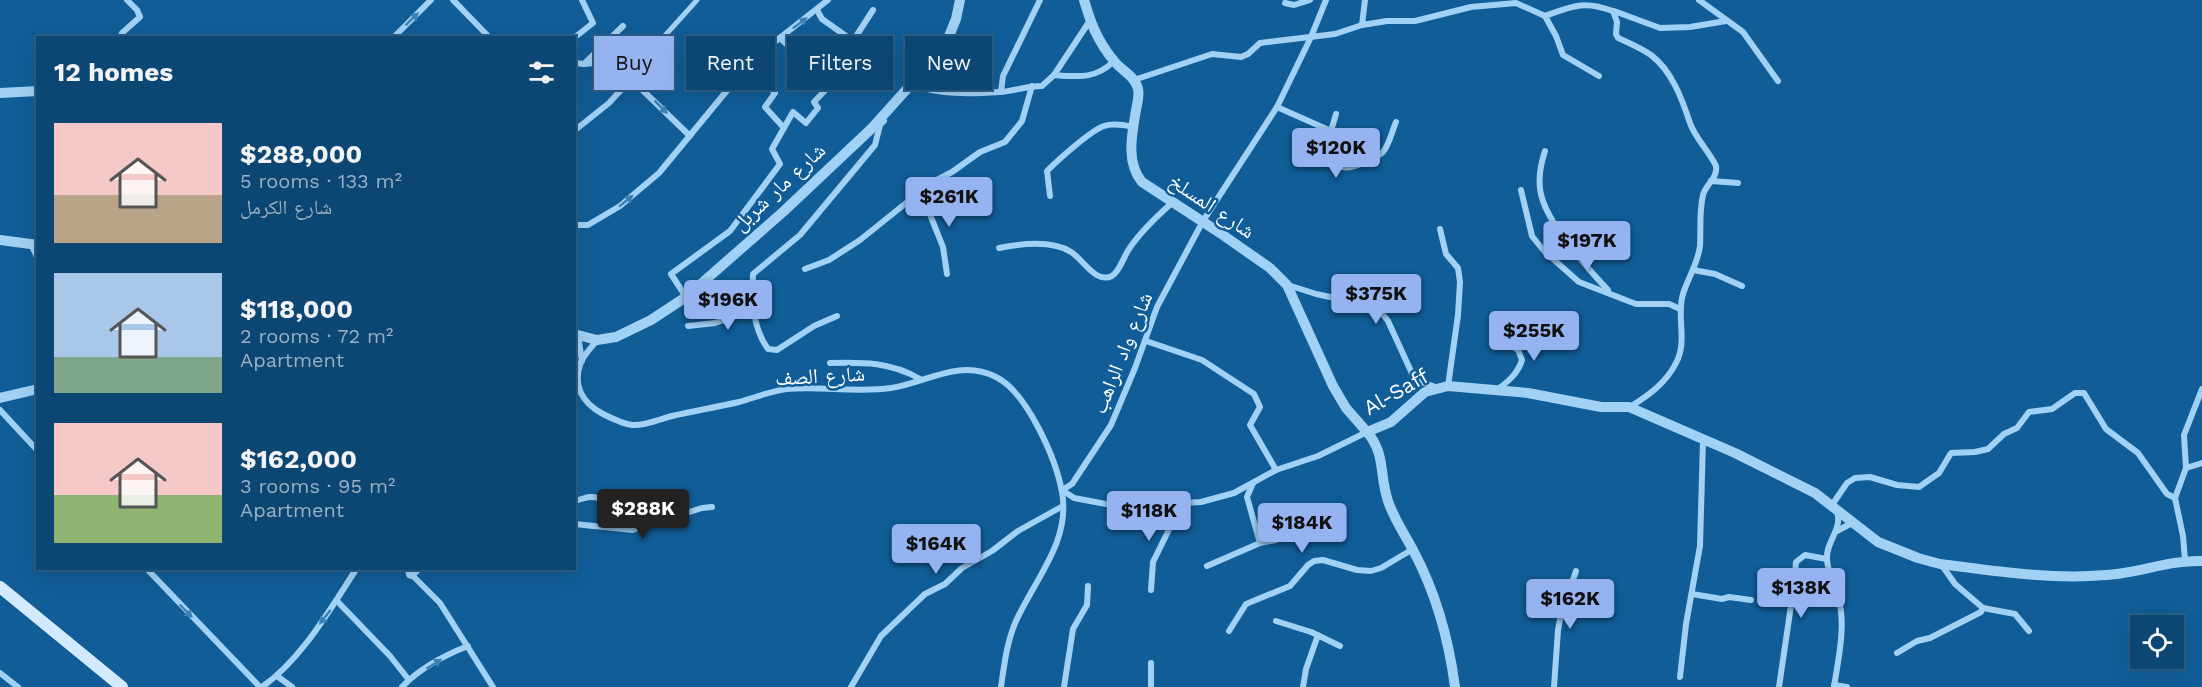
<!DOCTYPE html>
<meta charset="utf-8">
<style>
body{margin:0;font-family:"Work Sans","Noto Naskh Arabic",sans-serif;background:#154d77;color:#f1f3f6;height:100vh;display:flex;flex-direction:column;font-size:22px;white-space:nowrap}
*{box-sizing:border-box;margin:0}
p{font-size:20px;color:#9ab1c4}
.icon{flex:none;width:33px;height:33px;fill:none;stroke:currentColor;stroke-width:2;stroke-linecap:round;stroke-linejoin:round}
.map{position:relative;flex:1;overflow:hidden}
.drawer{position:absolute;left:36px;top:36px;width:540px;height:534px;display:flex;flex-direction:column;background:#0c4672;border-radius:0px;box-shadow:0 6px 24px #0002,0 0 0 2px #2c5e84}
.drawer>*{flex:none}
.guide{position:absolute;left:594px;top:36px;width:570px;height:54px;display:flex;gap:12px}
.buttons{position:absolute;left:2130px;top:615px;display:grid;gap:12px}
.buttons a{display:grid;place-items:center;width:54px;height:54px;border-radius:0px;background:#0c4672;box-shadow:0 6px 24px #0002,0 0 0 2px #2c5e84;font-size:30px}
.price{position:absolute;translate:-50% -51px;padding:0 14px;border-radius:6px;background:#95b2f1;color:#111;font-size:20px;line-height:39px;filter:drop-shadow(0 2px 3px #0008)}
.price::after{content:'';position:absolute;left:50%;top:36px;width:18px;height:14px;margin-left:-9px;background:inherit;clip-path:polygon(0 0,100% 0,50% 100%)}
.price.current{background:#222;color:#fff}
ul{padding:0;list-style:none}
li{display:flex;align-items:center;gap:18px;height:150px;padding:0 18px}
li span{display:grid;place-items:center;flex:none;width:168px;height:120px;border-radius:0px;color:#555}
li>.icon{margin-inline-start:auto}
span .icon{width:72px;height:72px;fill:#fffc;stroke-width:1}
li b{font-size:26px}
h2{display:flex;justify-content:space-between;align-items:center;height:72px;padding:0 18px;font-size:26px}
.chip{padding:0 21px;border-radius:0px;background:#0c4672;box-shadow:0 6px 24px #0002,0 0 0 2px #2c5e84;font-size:21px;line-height:54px}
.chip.current{background:#95b2f1;color:#111}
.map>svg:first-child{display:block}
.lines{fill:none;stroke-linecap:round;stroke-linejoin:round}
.pedestrian{stroke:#a1d1f4;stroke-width:5}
.minor{stroke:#a1d1f4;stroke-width:6}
.tertiary{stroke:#a1d1f4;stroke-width:10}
.secondary{stroke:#d1eafd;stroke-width:12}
.oneway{fill:#3c80b4}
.labels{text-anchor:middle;stroke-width:5;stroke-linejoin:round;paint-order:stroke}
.street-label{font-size:21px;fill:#fff;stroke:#105d98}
</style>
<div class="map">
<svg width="2202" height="687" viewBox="0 0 2202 687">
<rect width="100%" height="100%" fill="#105d98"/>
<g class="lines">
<polyline class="pedestrian" points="631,79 652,50 697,0"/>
<g class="minor">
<polyline points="453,0 490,38"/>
<polyline points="1699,0 1743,32 1778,81"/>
<polyline points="1285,3 1294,5 1310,0"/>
<polyline points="817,10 822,19 853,41"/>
<polyline points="1614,11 1660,28 1690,27 1726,21"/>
<path d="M1545 16C1572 6 1584 0 1613 11L1617 22 1616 34 1618 38C1629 43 1641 48 1651 55 1672 71 1682 99 1690 123 1695 138 1709 151 1716 166 1718 178 1706 184 1703 195 1699 212 1701 229 1700 246 1698 263 1688 278 1683 294 1676 316 1688 341 1676 363 1666 383 1649 395 1630 407"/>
<polyline points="1362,25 1365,0"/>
<polyline points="120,38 122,33 140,17 137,10 127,0"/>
<polyline points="393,38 431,0"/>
<polyline points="574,38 593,23 582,0"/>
<polyline points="780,38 797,54 791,62 805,76"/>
<polyline points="761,52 774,66 762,79 775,93 765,107 784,128"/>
<polyline points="574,63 584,64 603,62 631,79 690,136"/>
<polyline points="584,64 623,26"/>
<polyline points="1054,75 1089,22"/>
<polyline points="1134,80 1212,54 1241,57 1248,54 1260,43 1335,34 1362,25 1387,21 1415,21 1471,7 1516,3 1545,16 1556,36 1563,55 1599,76"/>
<path d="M910 84C939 95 969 94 1000 92 1014 91 1027 86 1042 86L1054 75C1079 77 1096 79 1114 61"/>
<polyline points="1001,92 1003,76 1040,0"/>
<path d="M1277 107 1331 131C1330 155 1331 176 1361 164 1368 161 1377 158 1382 153 1389 146 1392 131 1396 122"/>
<polyline points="574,131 609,103 631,79"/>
<polyline points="1331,131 1336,114"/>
<path d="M1545 151C1540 166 1537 185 1543 201 1552 228 1588 269 1608 290"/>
<polyline points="1711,181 1738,183"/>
<polyline points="1521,190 1532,236 1544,251 1579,282 1636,304 1669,304 1680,309"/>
<polyline points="921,192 943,247 947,274"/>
<path d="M1050 196 1047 171C1058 160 1090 131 1104 126 1113 123 1124 125 1133 127"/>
<polyline points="574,225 588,225 620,206 659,173 753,59 828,0"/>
<polyline points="1440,229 1446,254 1458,268 1460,282 1458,315 1448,386"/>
<polyline points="31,244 38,259"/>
<path d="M999 248C1019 244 1052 240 1071 252 1083 259 1095 284 1112 276 1120 271 1124 256 1129 249 1141 231 1157 216 1173 202"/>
<polyline points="805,269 829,260 860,240 931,183 952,172 980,152 1005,142 1022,121 1032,86"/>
<polyline points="1693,270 1715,274 1742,286"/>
<polyline points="1288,285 1316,294 1377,307 1388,321 1415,380 1436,387"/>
<polyline points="686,297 671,274 730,231 780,164 772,149 793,112 806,123 818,108 814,102 834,81 828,75 853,41 873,10"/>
<path d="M837 316 814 326 777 350 768 349C752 327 752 300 753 274L800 235 875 145 880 125 884 121"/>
<polyline points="688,326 715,323 724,320 752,301"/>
<polyline points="578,336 582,361"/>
<path d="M597 340C592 347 584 355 581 362 572 385 582 403 603 414 611 418 623 424 632 425 645 426 660 419 672 416 694 411 717 407 739 402 754 398 771 391 787 389 821 386 856 393 891 388 926 383 959 358 996 377 1027 392 1056 459 1062 492 1071 541 1035 579 1016 621 1007 641 1004 666 1001 687"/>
<polyline points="1146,341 1202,360 1254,394 1260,407 1250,425 1276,470"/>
<path d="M830 363C863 362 891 362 920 379"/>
<path d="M1498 389C1509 381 1518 373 1522 360L1518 350 1500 337"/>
<polyline points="0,410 38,451"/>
<polyline points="2186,468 2184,435 2202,389"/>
<polyline points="1253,483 1247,497 1260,543"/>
<polyline points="1062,490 1072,484 1111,425 1135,368 1157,307 1203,221 1277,107 1311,37 1326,0"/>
<polyline points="1062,490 1074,498 1106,504 1148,505 1173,499 1182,503 1201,502 1234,493 1276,470 1318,456 1367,432"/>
<path d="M574 501C579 500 584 498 589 497 607 496 628 510 646 501"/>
<polyline points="1832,505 1847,483 1855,478 1870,477 1897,485 1919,487 1939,473 1951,453 1975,452 1988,449 2004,434 2017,428 2029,412 2052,409 2075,393 2084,393 2106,429 2138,453 2167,494 2175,498"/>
<polyline points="574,524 633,530 702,508 712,507"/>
<polyline points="1837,531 1850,524 1856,524"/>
<polyline points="2185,560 2183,536 2175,498 2186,468 2202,463"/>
<polyline points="1941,564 1955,584 1983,608 2015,614 2029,631"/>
<polyline points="1207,566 1260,543 1276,540"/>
<polyline points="146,568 260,687"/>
<polyline points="405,568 440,603 493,687"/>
<polyline points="1151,590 1153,562 1182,503"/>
<polyline points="1692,594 1722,599 1729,597 1751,600"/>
<polyline points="337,601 390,656 409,680"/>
<polyline points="1276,621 1311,632 1340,646"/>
<polyline points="1229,631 1246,604 1290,586 1308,565 1314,561 1323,560 1357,570 1371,571 1381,568 1413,549"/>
<polyline points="1897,653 1917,641 1930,638 1981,612 1983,608"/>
<polyline points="0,673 18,687"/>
<polyline points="277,676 292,687"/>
<polyline points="1680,677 1686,624 1700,546 1703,441"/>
<polyline points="1834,685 1847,687"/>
<path d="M262 687C302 659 330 609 357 568"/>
<path d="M402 687C419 669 445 655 468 646"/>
<polyline points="851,687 881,636 925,594 945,584 962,568 992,551 1018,531 1063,506"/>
<polyline points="1064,687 1073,629 1087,605 1088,586"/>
<polyline points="1151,687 1151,663"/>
<polyline points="1303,687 1306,669 1318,635"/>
<polyline points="1554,687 1558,630 1561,614 1576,571"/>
<polyline points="1779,687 1794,585 1796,562 1805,555 1827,559"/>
<path d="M1834 687C1838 660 1845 631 1840 604 1837 589 1828 574 1827 560 1825 542 1843 530 1837 511"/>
</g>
<g class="tertiary">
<path d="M1084 0C1091 24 1098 42 1114 61 1122 71 1135 76 1138 89 1140 98 1136 107 1135 116 1131 139 1127 164 1142 182L1220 233 1270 268 1287 285 1333 386 1346 408 1367 432"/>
<polyline points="0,93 38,91"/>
<polyline points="0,240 38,245"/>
<polyline points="574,334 597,340 616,337 651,320 686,297 784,211 871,129 932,61 947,41 956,19 960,0"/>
<polyline points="0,398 38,389"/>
<polyline points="411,574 417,568"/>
<path d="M1455 687C1449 641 1435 591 1413 550 1404 533 1394 519 1388 501 1379 475 1386 454 1367 432L1391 422 1425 392 1448 386 1528 393 1601 407H1629L1735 453 1815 493 1878 542 1918 558 1940 564C1995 571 2051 580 2106 575 2139 573 2169 560 2202 561"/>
</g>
<polyline class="secondary" points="0,587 122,687"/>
</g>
<defs><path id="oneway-solid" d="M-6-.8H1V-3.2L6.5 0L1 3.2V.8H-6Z" transform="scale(1.5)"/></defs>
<g class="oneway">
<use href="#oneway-solid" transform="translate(412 19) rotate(-44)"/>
<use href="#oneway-solid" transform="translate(800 23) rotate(-37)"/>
<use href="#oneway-solid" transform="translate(661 107) rotate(45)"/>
<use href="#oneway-solid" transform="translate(626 201) rotate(-39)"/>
<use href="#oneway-solid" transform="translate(186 611) rotate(46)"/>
<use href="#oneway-solid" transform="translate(325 617) rotate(128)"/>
<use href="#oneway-solid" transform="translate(434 664) rotate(-32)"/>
</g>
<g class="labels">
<g class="street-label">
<text transform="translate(779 187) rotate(-43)" y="7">شارع مار شربل</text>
<text transform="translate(1212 206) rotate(34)" y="7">شارع المسلخ</text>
<text transform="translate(1122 353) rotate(-68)" y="7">شارع واد الراهب</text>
<text transform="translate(820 376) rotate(-3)" y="7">شارع الصف</text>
<text transform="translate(1396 392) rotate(-30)" y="7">Al-Saff</text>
</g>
</g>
</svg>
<div class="buttons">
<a><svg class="icon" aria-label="locate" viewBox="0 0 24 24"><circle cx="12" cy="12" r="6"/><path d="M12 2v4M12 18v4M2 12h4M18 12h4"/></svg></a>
</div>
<b class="price" style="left:1336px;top:179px">$120K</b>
<b class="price" style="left:949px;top:228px">$261K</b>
<b class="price" style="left:1587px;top:272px">$197K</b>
<b class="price" style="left:1376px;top:325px">$375K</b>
<b class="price" style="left:728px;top:331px">$196K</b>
<b class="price" style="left:1534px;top:362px">$255K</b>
<b class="price current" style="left:643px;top:540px">$288K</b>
<b class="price" style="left:1149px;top:542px">$118K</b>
<b class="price" style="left:1302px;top:554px">$184K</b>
<b class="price" style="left:936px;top:575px">$164K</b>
<b class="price" style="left:1801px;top:619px">$138K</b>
<b class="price" style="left:1570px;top:630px">$162K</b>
<div class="guide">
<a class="chip current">Buy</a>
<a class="chip">Rent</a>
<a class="chip">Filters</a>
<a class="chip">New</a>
</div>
<section class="drawer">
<h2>12 homes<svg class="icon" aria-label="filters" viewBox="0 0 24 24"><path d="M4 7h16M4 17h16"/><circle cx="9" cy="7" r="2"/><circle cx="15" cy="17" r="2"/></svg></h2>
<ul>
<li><span style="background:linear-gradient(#f6c9c9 60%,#b9a48a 0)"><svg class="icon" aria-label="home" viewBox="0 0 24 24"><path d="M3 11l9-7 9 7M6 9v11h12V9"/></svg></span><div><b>$288,000</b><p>5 rooms · 133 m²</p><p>شارع الكرمل</p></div></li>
<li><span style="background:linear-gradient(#a9c7e8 70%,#7fa58c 0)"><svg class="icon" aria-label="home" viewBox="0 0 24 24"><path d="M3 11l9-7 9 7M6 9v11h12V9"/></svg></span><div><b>$118,000</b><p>2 rooms · 72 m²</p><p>Apartment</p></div></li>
<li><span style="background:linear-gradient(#f6c9c9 60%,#8fb573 0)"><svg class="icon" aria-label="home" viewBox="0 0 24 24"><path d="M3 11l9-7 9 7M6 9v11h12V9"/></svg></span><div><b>$162,000</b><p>3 rooms · 95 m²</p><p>Apartment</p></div></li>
</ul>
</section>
</div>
